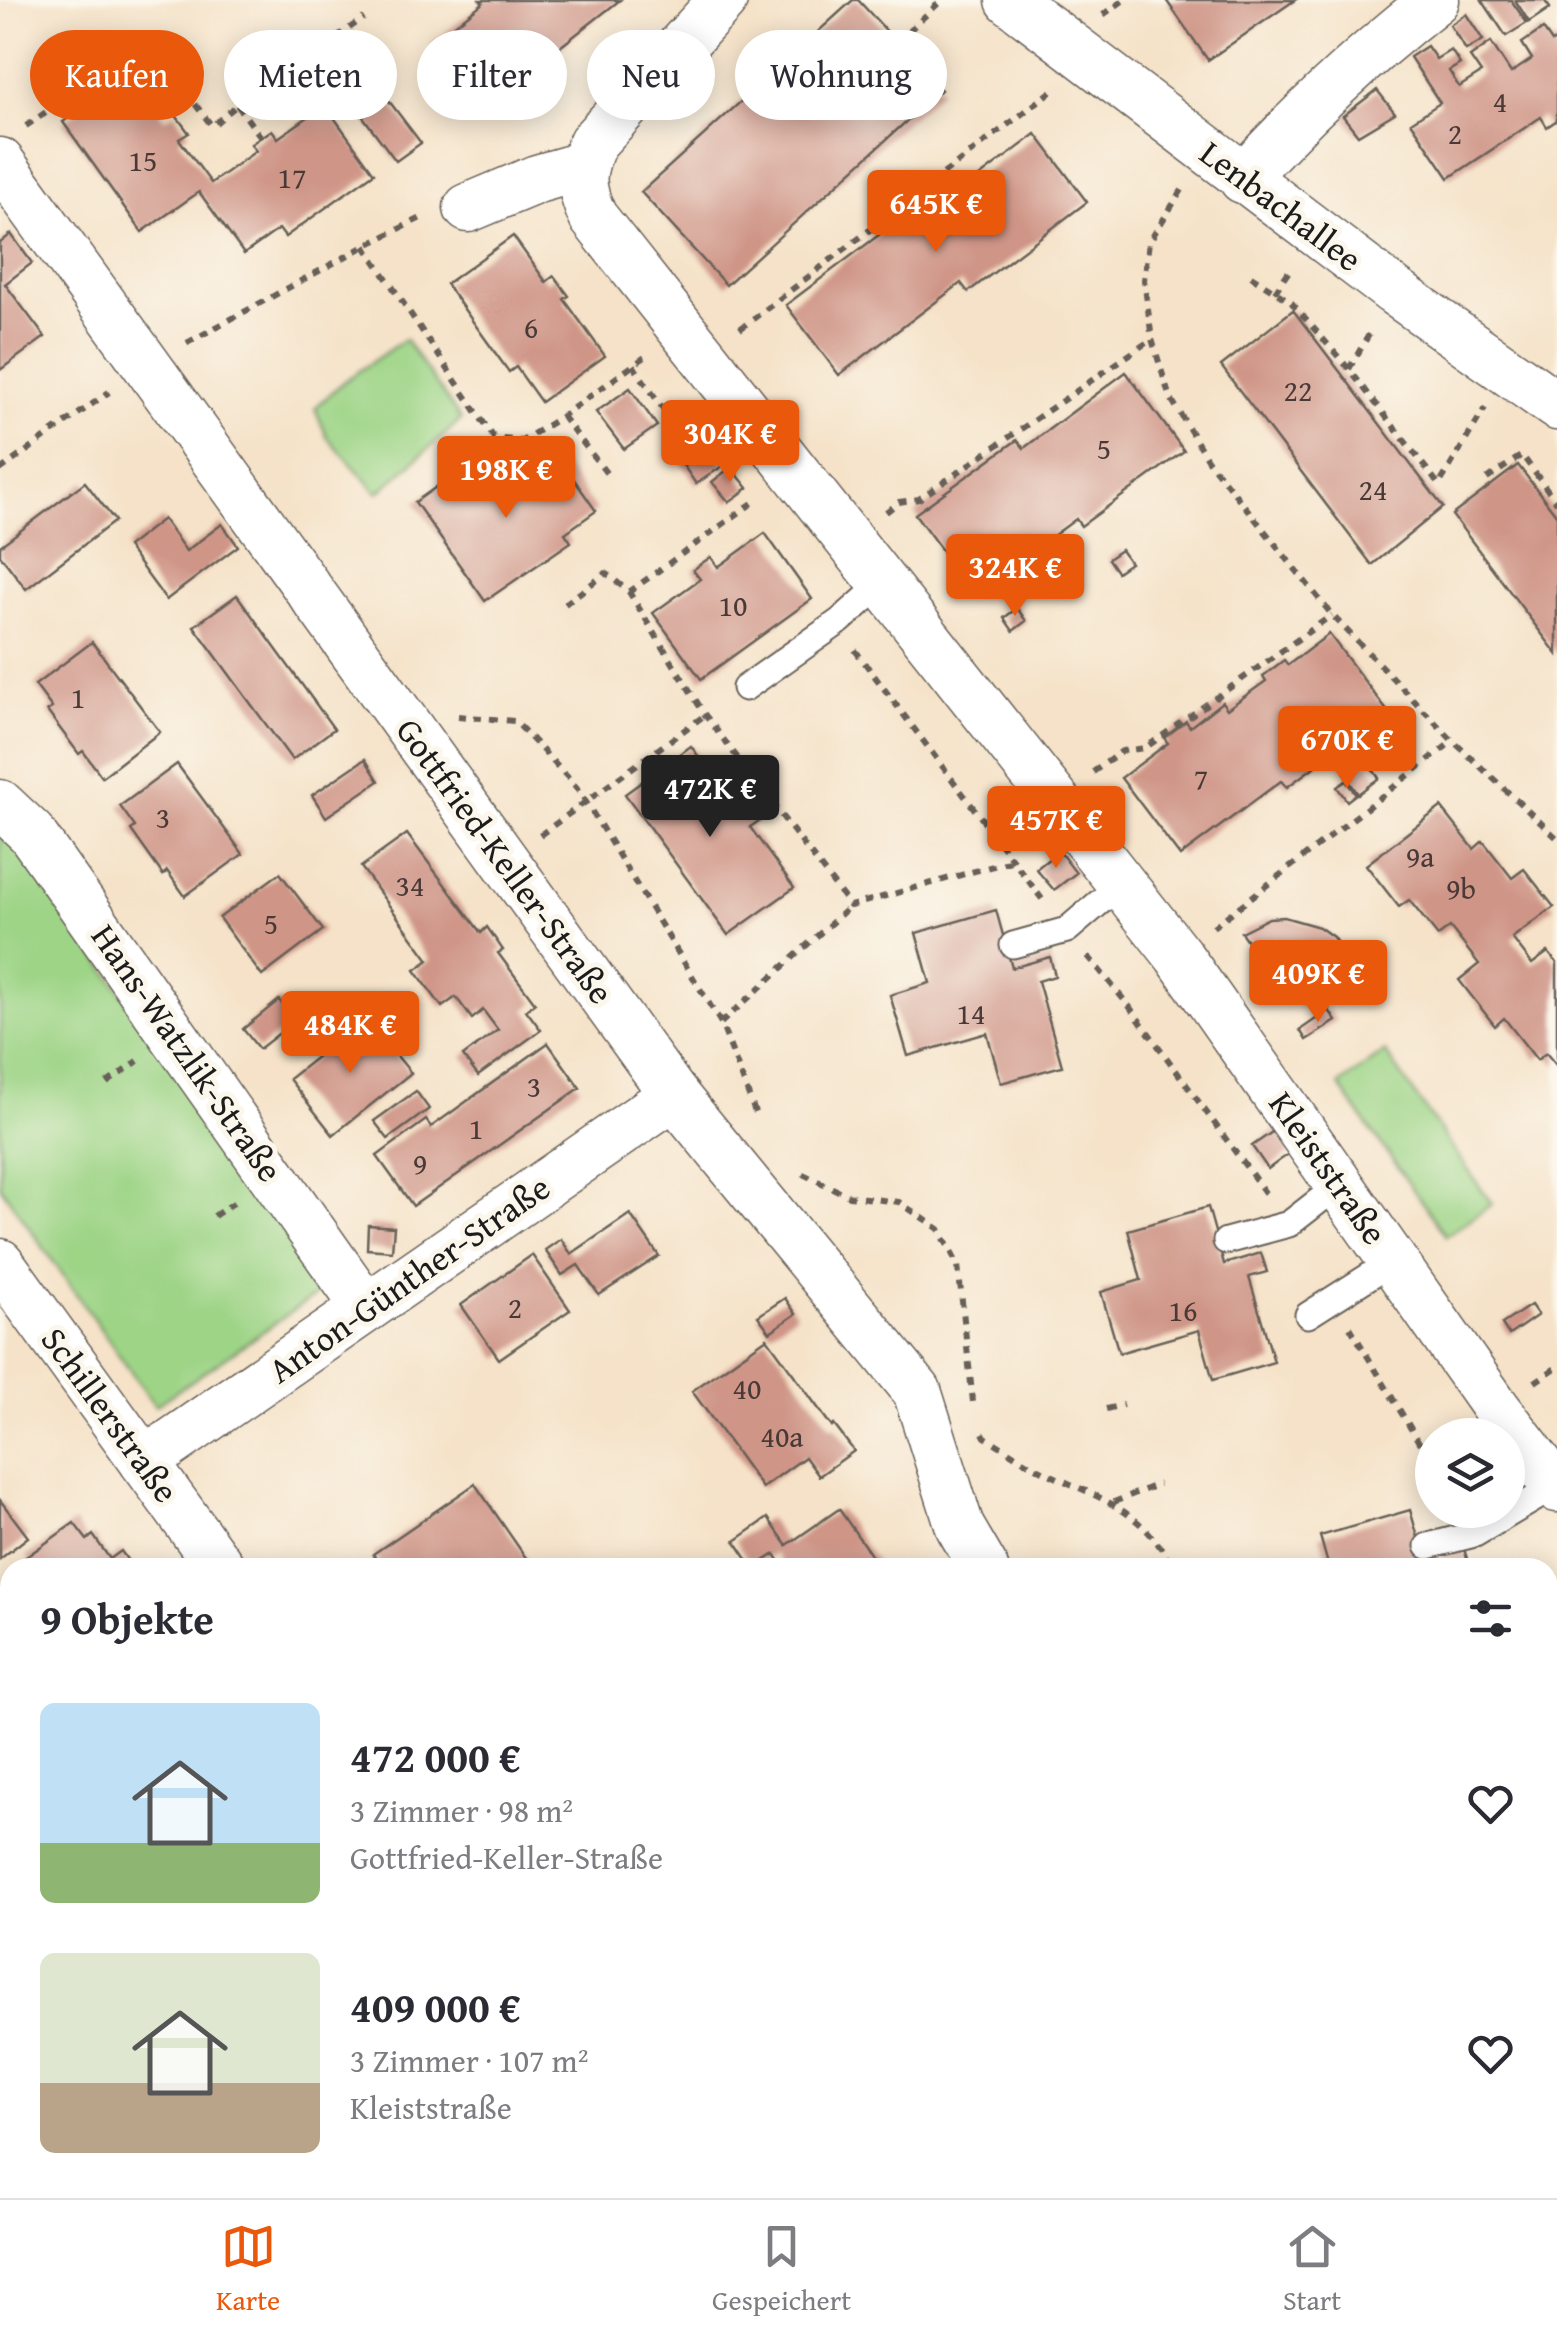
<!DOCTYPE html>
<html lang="de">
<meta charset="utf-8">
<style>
body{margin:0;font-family:"Gentium Book Plus",serif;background:#f7f7f7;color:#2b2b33;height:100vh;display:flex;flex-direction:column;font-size:38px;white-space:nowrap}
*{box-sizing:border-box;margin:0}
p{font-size:32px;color:#7c7c81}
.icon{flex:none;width:55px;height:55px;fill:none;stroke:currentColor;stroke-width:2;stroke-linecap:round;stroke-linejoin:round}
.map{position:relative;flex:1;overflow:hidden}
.side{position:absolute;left:0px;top:1558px;width:1558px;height:642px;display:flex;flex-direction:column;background:#fff;border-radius:30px 30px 0 0;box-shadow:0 5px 25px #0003}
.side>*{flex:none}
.hud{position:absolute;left:30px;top:30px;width:1000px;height:90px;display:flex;gap:20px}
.buttons{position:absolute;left:1415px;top:1418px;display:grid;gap:20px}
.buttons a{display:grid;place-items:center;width:110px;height:110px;border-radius:50%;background:#fff;box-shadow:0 5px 25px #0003;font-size:50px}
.price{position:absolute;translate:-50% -85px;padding:0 22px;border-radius:10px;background:#ea580c;color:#fff;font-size:32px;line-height:65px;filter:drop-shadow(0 2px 5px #0008)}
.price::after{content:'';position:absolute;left:50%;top:60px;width:30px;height:22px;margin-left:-15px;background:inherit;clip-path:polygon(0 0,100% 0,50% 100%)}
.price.on{background:#222;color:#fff}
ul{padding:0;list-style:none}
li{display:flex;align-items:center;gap:30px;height:250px;padding:0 40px}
li span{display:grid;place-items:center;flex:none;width:280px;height:200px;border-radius:15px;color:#555}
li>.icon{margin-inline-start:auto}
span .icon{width:120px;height:120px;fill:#fffc;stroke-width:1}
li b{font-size:42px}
h2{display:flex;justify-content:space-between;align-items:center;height:120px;padding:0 40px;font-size:42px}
.tag{padding:0 35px;border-radius:45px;background:#fff;box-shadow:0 5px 25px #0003;font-size:35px;line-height:90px}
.tag.on{background:#ea580c;color:#fff}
.dock{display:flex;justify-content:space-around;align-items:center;height:140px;border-top:2px solid #e1e1e2;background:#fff;font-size:28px;color:#7c7c81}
.dock a{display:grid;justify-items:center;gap:5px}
.dock .on{color:#ea580c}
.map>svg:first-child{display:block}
.green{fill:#9dd486;stroke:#5c7851;stroke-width:2.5}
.building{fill:#cf9587}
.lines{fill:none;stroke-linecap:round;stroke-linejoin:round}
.service-casing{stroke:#686158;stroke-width:29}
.minor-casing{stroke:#686158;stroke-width:51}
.path{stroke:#686158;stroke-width:6;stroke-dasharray:8 8;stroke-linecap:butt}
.service{stroke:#fff;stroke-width:25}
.minor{stroke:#fff;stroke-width:48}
.labels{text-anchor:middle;stroke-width:10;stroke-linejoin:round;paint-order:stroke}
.number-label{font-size:30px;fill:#493a37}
.street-label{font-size:35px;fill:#1c1c1c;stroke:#fbf7ec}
</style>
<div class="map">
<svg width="1557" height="2198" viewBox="0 0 1557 2198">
<rect width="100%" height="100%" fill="#fbf7ec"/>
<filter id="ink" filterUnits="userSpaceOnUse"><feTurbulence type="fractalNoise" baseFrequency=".01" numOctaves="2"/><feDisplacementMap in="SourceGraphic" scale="20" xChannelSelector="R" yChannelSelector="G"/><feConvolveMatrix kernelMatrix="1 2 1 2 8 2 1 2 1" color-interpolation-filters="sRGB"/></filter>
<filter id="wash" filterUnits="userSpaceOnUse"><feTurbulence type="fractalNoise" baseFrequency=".0048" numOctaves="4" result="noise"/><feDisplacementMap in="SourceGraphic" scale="40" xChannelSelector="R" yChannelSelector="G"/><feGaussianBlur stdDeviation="2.25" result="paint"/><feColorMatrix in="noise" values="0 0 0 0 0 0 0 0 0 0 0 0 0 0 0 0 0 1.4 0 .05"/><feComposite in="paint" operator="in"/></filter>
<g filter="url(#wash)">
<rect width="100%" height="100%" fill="#f5e2c8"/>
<g class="green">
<polygon points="405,339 461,420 378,493 327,437 315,408 343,382"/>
<polygon points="0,834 20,845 326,1288 155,1406 0,1186"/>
<polygon points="1385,1052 1492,1204 1446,1236 1339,1085"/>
</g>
<g id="blocks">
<g class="building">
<polygon points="480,0 620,0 481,109 430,44 483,3"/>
<polygon points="853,0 858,0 941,90 726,285 641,192"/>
<polygon points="1166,0 1295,0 1208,60"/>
<polygon points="1482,0 1511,0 1527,23 1506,36"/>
<polygon points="1515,0 1544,0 1550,8 1529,22"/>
<polygon points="1466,14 1483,40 1466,50 1450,25"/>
<polygon points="1543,29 1552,42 1557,39 1557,120 1547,127 1541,117 1449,178 1411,122 1440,103 1410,57 1427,46 1436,59 1451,50 1460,64 1449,71 1459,87 1481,73 1470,57 1491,42 1511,73 1532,59 1522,43"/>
<polygon points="131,73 165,119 174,113 189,133 179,139 211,183 256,151 251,144 272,130 278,138 325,105 374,173 285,237 279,229 244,254 199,192 142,232 63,122"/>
<polygon points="370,76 421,143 396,161 346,94"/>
<polygon points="1377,90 1395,113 1358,135 1343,116"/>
<polygon points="1036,134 1087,202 968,292 961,283 839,375 786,305 908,213 917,224"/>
<polygon points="11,234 32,263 5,284 45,337 0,370 0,243"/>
<polygon points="513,236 546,282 554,276 569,296 564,299 605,356 541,402 516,367 509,372 446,284"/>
<polygon points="1293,310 1443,507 1372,565 1221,366"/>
<polygon points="1126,372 1184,451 1081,526 1076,519 974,594 915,514 1017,440 1024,448"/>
<polygon points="630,388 657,426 624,449 596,412"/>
<polygon points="705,438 724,465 696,484 677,456"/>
<polygon points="555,452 596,511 565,533 571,542 485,601 415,502 470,463 492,495"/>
<polygon points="1518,465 1557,516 1557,654 1452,515"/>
<polygon points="731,467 748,488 729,502 712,482"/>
<polygon points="85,482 115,521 26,589 0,555 0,546"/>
<polygon points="163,519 186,551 222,524 238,546 166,600 127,547"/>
<polygon points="765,533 812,599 701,679 653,613 700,579 693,570 702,563 711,557 718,567"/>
<polygon points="1121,550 1130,563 1117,572 1108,559"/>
<polygon points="237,595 334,729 292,760 194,626"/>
<polygon points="1017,608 1026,621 1013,631 1004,618"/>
<polygon points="1329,634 1388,712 1287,787 1281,781 1180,856 1121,778 1168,743 1164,738 1186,721 1190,727 1222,702 1227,709 1266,681 1263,676 1284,660 1288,665"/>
<polygon points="92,642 160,732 102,777 83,751 79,754 47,711 52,708 35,685"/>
<polygon points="691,746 735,807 745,801 753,811 759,821 750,827 794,888 728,935 625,794"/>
<polygon points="365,759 379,781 326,817 312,795"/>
<polygon points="1368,763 1379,778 1358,794 1347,778"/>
<polygon points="177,764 243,854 185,896 167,871 163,875 148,854 131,830 135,827 120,806"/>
<polygon points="1346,781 1356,794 1347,801 1337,787"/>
<polygon points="1441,807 1474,849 1483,841 1512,878 1524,869 1554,907 1512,938 1532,964 1548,952 1557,963 1557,1066 1546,1053 1537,1060 1504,1018 1495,1026 1459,980 1479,964 1450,927 1438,936 1409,900 1399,907 1366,865"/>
<polygon points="407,834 481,933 487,927 503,950 498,953 535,1003 526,1010 541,1030 478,1076 463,1056 498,1030 483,1010 472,1019 456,997 442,1007 415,970 429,960 361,867"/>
<polygon points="1059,851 1076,873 1054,890 1036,869"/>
<polygon points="280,873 323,930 262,976 219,918"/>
<polygon points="996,910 1012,968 1050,957 1055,976 1038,981 1062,1066 1001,1083 987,1033 908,1056 890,995 930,983 916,933"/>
<polygon points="1284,917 1319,927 1333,937 1357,973 1332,990 1308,958 1299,950 1272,951 1259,958 1241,932 1269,918"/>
<polygon points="279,1000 295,1021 259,1049 243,1029"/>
<polygon points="1329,1010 1336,1021 1306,1040 1300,1030"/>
<polygon points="366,1018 411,1073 333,1135 289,1079"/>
<polygon points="548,1043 580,1088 413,1206 377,1156 426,1120 431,1127"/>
<polygon points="416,1091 429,1109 388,1139 374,1121"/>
<polygon points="1275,1130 1291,1152 1268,1169 1252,1146"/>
<polygon points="1208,1207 1224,1264 1261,1253 1267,1272 1249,1277 1274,1362 1213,1380 1199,1330 1119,1353 1101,1292 1141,1280 1128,1230"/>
<polygon points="630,1214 659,1256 599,1295 578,1265 562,1275 545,1250 561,1239 571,1254"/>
<polygon points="368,1225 394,1227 392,1251 367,1249"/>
<polygon points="532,1255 570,1310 499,1359 461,1305"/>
<polygon points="785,1298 796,1314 770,1332 758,1316"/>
<polygon points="1531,1305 1538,1315 1509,1335 1502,1324"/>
<polygon points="767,1338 832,1427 834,1425 854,1451 819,1476 805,1457 762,1488 692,1391"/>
<polygon points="475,1484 533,1568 382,1568 373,1554"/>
<polygon points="0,1500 28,1537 0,1559"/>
<polygon points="839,1509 880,1568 784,1568 775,1554 753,1568 735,1541 768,1518 787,1545"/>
<polygon points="1410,1510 1425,1561 1464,1549 1470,1568 1329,1568 1320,1536"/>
<polygon points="74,1523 87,1540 93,1535 110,1559 121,1551 133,1568 34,1568 26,1557"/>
<polygon points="1557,1908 1557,2018 1548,2025 1548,1915"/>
<polygon points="0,1919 10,1933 10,2038 0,2045"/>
<polygon points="10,2077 10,2132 0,2118 0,2084"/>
<polygon points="149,2190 180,2190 186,2198 137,2198"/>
<polygon points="194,2190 230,2190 219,2198 200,2198"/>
<polygon points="430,2190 461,2190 450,2198 436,2198"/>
<polygon points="466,2190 528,2190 516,2198 472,2198"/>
<polygon points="541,2190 586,2190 592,2198 546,2198"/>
<polygon points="903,2190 947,2190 953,2198 892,2198"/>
<polygon points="957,2190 988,2190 976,2198 963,2198"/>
</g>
</g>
</g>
<g filter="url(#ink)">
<use href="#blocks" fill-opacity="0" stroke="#686158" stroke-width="2.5"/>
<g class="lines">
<g class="service-casing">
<g id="service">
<polyline points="745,688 840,621 884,582"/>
<polyline points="1013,945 1067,930 1122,883"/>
<polyline points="1226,1241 1289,1224 1339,1185"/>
<polyline points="1308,1315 1393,1261"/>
<polyline points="1428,1546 1475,1534 1556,1486"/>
<polyline points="1548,2067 1557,2060"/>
</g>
</g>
<g class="minor-casing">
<g id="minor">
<path d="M723 0 593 142C579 172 579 187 593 217L1178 955 1496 1408 1557 1488"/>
<polyline points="1010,0 1394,291 1557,406"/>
<polyline points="0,162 674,1095 917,1391 960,1527 984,1568"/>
<path d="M1243 179C1302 112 1365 55 1435 0"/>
<polyline points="468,208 537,179 582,166"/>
<polyline points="0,804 31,833 366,1308"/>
<polyline points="0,1263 221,1568"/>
<polyline points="144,1462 674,1095"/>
<polyline points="672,2190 678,2198"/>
<polyline points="1449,2190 1454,2198"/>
</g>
</g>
<g class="path">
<polyline points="1103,15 1124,0"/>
<polyline points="897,42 942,0"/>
<polyline points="175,78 191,68 183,54"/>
<polyline points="26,126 125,57 175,78 212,126 237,105"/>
<polyline points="261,137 237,105 364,18"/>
<polyline points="1182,190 1149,242 1144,280 1152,339 1169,395 1207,459 1332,615 1453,741 1557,838"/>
<polyline points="365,246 494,438 522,441 562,416 645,357"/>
<polyline points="1251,276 1291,302 1349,369 1439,485 1485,408"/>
<polyline points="1275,292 1291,268"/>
<polyline points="740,329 1052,91"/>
<polyline points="187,343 365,246 423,217"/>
<polyline points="633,365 677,429"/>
<polyline points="1349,369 1371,331"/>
<polyline points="562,416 611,479"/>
<polyline points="0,470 109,392"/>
<polyline points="1487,479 1522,455 1557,503"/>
<polyline points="886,512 899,502 919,499 1152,339"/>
<polyline points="629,592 758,499"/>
<polyline points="565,604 606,573 629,592 705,715 850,906 1011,861"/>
<polyline points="855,650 1042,899"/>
<polyline points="458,716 515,721 573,783 586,802 721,1023 756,1115"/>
<polyline points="1093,772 1122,751 1145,748 1332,615"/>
<polyline points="540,835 705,715"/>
<polyline points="1213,927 1453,741"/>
<polyline points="1088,956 1129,1006 1266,1194"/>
<polyline points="721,1023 850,906"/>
<polyline points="107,1083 138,1061"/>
<polyline points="803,1174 849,1196 899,1202 939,1229 958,1265 973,1402"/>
<polyline points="214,1216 235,1202"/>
<polyline points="1350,1327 1432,1464"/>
<polyline points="1535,1382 1557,1367"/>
<polyline points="1106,1409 1123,1405"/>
<path d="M983 1433 985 1437C1003 1447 1020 1460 1039 1469 1092 1496 1145 1508 1172 1568"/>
<polyline points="1114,1502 1159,1484"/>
<polyline points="1548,1789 1557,1803"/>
<polyline points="1548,1878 1557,1871"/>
<polyline points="1548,2147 1557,2155"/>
</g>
<use href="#service" class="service"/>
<use href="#minor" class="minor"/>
</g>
</g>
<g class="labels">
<g class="number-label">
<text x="1500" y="112">4</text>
<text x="1455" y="144">2</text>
<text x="143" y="171">15</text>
<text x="292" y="188">17</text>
<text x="531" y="338">6</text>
<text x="1298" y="401">22</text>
<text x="1104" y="459">5</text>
<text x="1373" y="500">24</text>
<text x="733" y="616">10</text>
<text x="78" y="708">1</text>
<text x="1201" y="789">7</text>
<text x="163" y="828">3</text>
<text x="1420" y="867">9a</text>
<text x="410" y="896">34</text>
<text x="1461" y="899">9b</text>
<text x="271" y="934">5</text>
<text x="971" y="1024">14</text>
<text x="534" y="1097">3</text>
<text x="476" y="1139">1</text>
<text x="420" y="1174">9</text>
<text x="515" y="1318">2</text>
<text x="1183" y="1321">16</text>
<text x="747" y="1399">40</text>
<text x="782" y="1447">40a</text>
</g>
<g class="street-label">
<text transform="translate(1281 206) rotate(37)" y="12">Lenbachallee</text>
<text transform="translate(505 861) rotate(54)" y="12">Gottfried-Keller-Straße</text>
<text transform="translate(187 1053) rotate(55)" y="12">Hans-Watzlik-Straße</text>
<text transform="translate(1328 1168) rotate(55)" y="12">Kleiststraße</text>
<text transform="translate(409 1279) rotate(-35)" y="12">Anton-Günther-Straße</text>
<text transform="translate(110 1415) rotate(54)" y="12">Schillerstraße</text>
</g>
</g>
</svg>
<div class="buttons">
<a><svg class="icon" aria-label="layers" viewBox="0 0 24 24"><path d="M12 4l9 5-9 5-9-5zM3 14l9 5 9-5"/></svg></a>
</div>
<b class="price" style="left:936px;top:255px">645K €</b>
<b class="price" style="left:730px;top:485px">304K €</b>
<b class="price" style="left:506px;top:521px">198K €</b>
<b class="price" style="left:1015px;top:619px">324K €</b>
<b class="price" style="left:1347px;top:791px">670K €</b>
<b class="price on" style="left:710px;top:840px">472K €</b>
<b class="price" style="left:1056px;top:871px">457K €</b>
<b class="price" style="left:1318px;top:1025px">409K €</b>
<b class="price" style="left:350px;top:1076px">484K €</b>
<div class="hud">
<a class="tag on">Kaufen</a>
<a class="tag">Mieten</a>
<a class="tag">Filter</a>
<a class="tag">Neu</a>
<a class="tag">Wohnung</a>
</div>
<section class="side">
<h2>9 Objekte<svg class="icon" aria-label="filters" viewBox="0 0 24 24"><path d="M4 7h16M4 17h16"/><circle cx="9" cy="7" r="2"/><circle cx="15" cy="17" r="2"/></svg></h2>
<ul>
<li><span style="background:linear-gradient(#bfe0f5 70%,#8fb573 0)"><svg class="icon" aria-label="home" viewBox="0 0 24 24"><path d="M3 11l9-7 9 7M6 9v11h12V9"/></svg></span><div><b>472 000 €</b><p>3 Zimmer · 98 m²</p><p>Gottfried-Keller-Straße</p></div><svg class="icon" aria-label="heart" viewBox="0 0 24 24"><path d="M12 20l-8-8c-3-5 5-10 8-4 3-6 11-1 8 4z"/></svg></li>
<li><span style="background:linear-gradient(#dfe7d0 65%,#b9a48a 0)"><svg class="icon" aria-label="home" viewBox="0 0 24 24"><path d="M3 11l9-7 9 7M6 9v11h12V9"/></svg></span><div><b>409 000 €</b><p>3 Zimmer · 107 m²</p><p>Kleiststraße</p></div><svg class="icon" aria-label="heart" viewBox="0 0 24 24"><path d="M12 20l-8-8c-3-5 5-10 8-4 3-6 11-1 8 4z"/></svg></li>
</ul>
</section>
</div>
<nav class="dock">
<a class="on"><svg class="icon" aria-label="map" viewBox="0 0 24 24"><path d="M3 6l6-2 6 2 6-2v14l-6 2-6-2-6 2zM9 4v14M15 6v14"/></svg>Karte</a>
<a><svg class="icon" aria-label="saved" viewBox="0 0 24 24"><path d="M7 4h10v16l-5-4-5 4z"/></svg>Gespeichert</a>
<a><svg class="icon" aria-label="home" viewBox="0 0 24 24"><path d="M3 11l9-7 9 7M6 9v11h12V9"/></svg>Start</a>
</nav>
